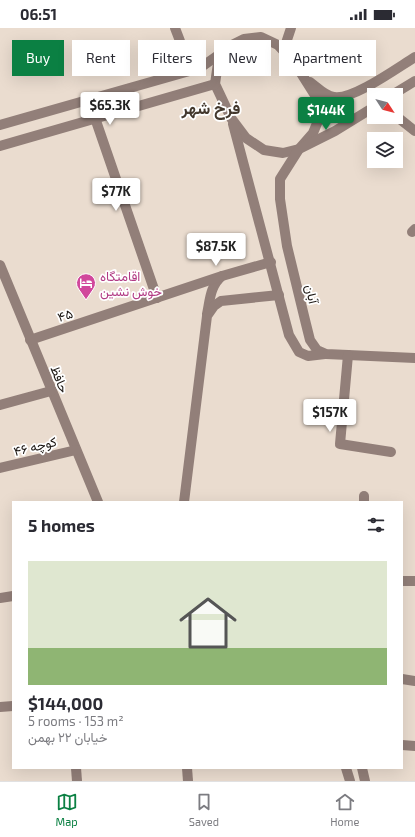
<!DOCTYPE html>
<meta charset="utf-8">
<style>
body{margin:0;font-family:"Exo 2",Vazirmatn,sans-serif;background:#f2f2f3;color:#2b2b33;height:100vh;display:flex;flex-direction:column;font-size:15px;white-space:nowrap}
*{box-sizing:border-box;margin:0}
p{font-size:13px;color:#7c7c81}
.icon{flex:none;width:22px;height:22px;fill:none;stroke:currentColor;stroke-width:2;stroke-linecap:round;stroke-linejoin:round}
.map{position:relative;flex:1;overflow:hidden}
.side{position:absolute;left:12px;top:473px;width:391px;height:268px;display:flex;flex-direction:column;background:#fff;border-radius:0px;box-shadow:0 4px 16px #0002}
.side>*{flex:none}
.banner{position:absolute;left:12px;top:12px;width:391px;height:36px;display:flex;gap:8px}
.needle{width:26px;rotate:126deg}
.controls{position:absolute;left:367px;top:60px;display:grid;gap:8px}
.controls a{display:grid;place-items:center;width:36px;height:36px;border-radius:0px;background:#fff;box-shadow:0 4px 16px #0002;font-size:20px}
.price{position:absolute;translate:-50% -34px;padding:0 9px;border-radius:4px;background:#fff;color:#222;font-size:13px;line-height:26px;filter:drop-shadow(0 1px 2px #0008)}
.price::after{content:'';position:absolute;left:50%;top:24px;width:12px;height:9px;margin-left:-6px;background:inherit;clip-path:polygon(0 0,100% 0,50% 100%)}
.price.selected{background:#0b8043;color:#fff}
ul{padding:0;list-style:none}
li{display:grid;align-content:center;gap:8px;height:212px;padding:0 16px}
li+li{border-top:1px solid #e1e1e2}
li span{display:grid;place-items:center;height:124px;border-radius:0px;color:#555}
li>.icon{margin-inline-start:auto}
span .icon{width:72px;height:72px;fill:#fffc;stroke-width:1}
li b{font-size:17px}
h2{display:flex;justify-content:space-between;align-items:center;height:48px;padding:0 16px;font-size:17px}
.tag{padding:0 14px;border-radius:0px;background:#fff;box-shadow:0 4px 16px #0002;font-size:14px;line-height:36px}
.tag.selected{background:#0b8043;color:#fff}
.status{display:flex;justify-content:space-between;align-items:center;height:28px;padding:0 20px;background:#fff;direction:ltr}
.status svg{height:11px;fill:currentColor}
.menu{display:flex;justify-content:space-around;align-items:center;height:56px;border-top:1px solid #e1e1e2;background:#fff;font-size:11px;color:#7c7c81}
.menu a{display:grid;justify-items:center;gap:2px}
.menu .selected{color:#0b8043}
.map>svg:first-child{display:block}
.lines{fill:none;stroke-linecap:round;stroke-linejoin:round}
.minor{stroke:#927f79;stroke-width:10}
.labels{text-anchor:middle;stroke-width:3.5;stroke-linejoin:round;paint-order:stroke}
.hotel-label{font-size:13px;fill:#b23c85;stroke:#fff;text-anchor:start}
.street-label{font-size:13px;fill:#1b1612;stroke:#fff}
.district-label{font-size:17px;font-weight:bold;fill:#43382d;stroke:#fff}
</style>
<div class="status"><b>06:51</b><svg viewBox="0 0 49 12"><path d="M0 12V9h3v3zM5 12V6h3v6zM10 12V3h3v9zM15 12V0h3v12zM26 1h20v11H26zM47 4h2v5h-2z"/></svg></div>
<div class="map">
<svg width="415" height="753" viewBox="0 0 415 753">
<rect width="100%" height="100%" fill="#eadccf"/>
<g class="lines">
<g class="minor">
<polyline points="175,0 180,13"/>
<polygon points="261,9 278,17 294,34 318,72 320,88 313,105 299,121 283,125 264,122 246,110 231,90 215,56 218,35 228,19 244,11"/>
<polyline points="290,27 285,18 291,0"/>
<path d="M310 54C317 59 325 68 334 69 353 72 397 40 415 29"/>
<polyline points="392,67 415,53"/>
<polyline points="374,79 335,103 299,121 280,151 280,171 287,218 306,296 310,312 317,322 326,326 415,330"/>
<polyline points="396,88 415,103"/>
<polyline points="95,90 157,270"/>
<polyline points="233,96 289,307 299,324 308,328 325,326"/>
<polyline points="0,97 200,40 224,23"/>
<polyline points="0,118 215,56"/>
<polyline points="412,204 415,201"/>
<polyline points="0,237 98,474"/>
<path d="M207 286C210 272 210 258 222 248L271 234"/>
<polyline points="30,312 222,248"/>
<polyline points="348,327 340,416 391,424"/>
<polyline points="0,377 51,363"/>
<polyline points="0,440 76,422"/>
<polyline points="184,474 207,288 214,278 221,273 279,267"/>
<polyline points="364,474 364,468"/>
<polyline points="402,553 415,553"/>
<polyline points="0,570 13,568"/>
<polyline points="402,651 415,653"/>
<polyline points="0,679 13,678"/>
<polyline points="402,717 415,718"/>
<polyline points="76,740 77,753"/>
<polyline points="187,740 188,753"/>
<polyline points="346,740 350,753"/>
<polyline points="362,740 365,753"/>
</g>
</g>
<defs>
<g id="hotel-pin" transform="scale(1)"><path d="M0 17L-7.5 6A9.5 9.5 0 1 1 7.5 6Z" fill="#d1479c" stroke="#fff"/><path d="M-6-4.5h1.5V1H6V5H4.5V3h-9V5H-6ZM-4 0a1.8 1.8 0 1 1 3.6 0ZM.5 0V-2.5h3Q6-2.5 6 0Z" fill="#fff"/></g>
</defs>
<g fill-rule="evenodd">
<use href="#hotel-pin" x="86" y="255"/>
</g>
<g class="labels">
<g class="hotel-label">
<text x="100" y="253">اقامتگاه<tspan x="100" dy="15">خوش نشین</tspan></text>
</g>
<g class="street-label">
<text transform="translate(312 266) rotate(77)" y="5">آبان</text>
<text transform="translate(65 287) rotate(-18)" y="5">۴۵</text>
<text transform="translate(60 351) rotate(68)" y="5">حافظ</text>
<text transform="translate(35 418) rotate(-14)" y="5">کوچه ۴۶</text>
</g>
<g class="district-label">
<text x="211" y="86">فرخ شهر</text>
</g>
</g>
</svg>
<div class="controls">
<a><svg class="needle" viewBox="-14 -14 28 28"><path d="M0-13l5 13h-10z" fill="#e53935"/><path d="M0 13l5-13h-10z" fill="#7c7c81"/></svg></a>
<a><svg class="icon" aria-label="layers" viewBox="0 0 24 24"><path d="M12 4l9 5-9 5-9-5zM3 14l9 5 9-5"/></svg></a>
</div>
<b class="price" style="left:110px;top:98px">$65.3K</b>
<b class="price selected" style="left:326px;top:103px">$144K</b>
<b class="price" style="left:116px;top:184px">$77K</b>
<b class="price" style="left:216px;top:239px">$87.5K</b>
<b class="price" style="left:330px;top:405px">$157K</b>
<div class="banner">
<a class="tag selected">Buy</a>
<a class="tag">Rent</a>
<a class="tag">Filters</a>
<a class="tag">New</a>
<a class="tag">Apartment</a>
</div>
<section class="side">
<h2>5 homes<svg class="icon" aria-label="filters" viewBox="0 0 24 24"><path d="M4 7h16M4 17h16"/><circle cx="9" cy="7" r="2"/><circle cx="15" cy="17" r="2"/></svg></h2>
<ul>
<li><span style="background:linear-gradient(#dfe7d0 70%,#8fb573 0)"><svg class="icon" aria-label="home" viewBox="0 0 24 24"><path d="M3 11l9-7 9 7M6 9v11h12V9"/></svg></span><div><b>$144,000</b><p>5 rooms · 153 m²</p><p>خیابان ۲۲ بهمن</p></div></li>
</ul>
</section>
</div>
<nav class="menu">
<a class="selected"><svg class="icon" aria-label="map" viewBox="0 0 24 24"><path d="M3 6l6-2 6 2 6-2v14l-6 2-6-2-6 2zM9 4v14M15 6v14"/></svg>Map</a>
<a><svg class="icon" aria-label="saved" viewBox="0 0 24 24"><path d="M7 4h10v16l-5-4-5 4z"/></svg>Saved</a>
<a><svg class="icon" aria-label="home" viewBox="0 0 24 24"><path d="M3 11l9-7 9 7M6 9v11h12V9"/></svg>Home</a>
</nav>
